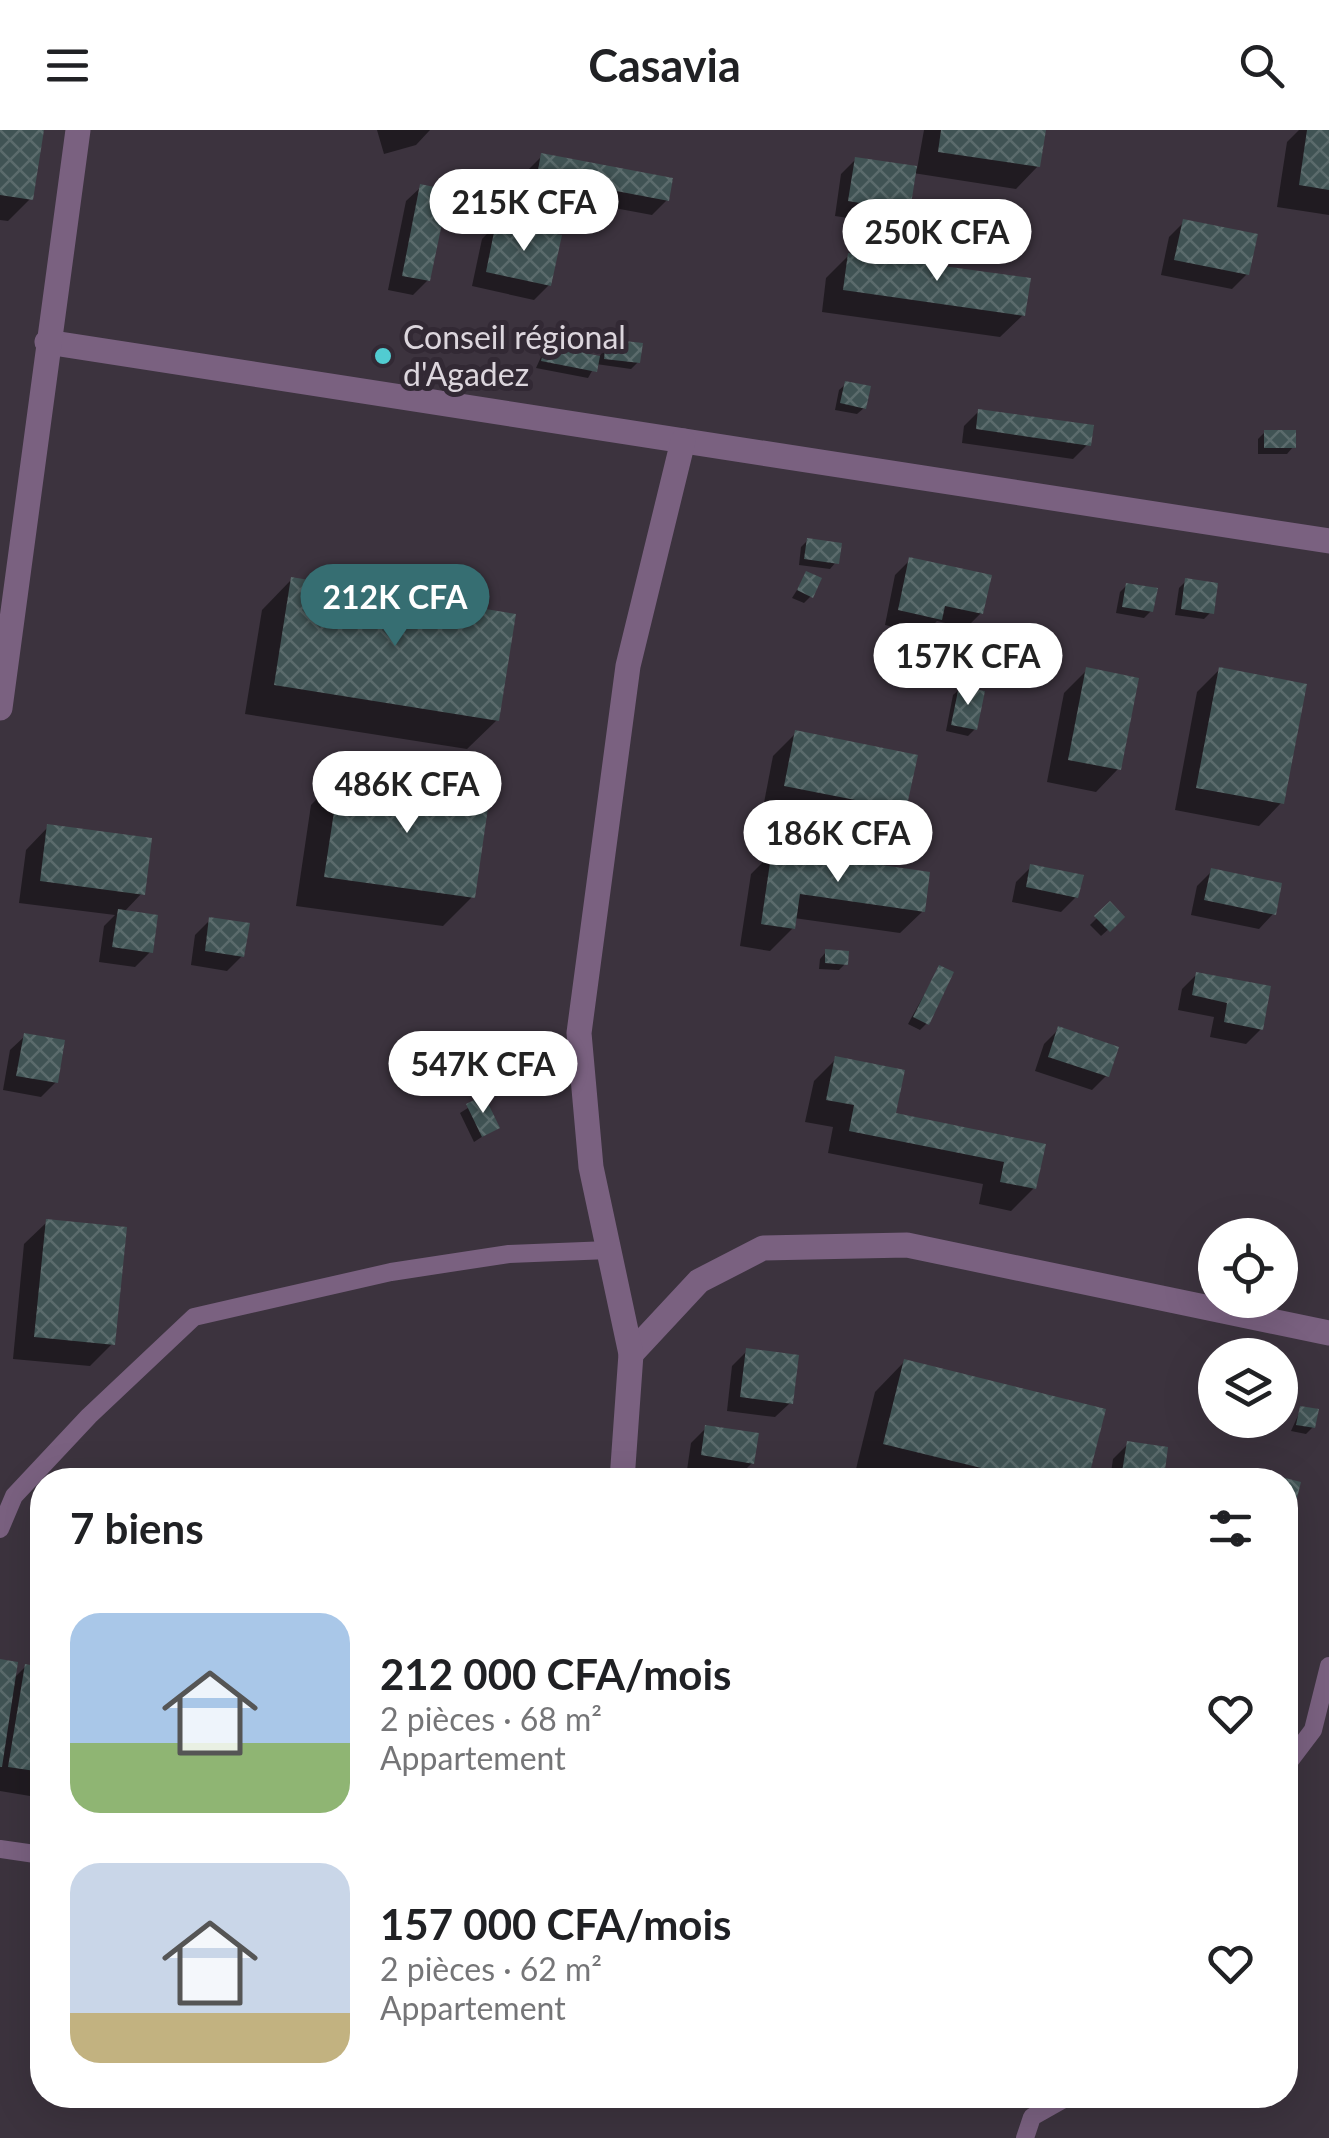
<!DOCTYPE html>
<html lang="fr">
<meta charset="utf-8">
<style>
body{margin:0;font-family:Lato,sans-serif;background:#f6f6f6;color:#202124;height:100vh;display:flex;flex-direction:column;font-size:38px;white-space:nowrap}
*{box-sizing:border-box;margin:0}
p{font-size:32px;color:#757577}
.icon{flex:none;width:55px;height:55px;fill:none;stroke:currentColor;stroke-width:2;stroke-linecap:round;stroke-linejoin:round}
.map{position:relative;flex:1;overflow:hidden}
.side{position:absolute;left:30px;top:1338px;width:1268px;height:640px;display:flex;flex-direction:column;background:#fff;border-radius:40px;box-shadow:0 10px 40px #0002}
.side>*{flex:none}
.controls{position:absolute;left:1198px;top:1088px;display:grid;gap:20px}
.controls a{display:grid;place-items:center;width:100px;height:100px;border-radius:50%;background:#fff;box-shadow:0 10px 40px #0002;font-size:50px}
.price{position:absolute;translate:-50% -85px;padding:0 22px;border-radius:35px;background:#fff;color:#222;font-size:32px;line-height:65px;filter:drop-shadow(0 2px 5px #0008)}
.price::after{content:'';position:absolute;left:50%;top:60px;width:30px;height:22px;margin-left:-15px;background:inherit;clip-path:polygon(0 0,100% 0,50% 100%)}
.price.current{background:#366e72;color:#fff}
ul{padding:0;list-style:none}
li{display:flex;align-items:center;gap:30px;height:250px;padding:0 40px}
li span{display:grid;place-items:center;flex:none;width:280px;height:200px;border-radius:30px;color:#555}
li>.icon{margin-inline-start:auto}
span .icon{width:120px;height:120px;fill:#fffc;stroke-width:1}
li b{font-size:42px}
h2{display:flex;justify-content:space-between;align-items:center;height:120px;padding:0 40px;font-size:42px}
header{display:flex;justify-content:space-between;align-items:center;height:130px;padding:0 40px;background:#fff;font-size:45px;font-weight:700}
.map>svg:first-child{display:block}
.shadow{fill:#0007}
.building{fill:url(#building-cross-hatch)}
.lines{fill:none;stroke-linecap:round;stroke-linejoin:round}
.lane{stroke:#7a6180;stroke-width:18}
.street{stroke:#7a6180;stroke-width:25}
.poi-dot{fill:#51ccd1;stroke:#322934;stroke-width:4}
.labels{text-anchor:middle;stroke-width:10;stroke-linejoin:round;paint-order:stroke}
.poi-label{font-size:32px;fill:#dcd6dd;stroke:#322934;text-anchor:start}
</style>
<header><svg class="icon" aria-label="menu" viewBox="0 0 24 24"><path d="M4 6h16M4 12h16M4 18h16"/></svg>Casavia<svg class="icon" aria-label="search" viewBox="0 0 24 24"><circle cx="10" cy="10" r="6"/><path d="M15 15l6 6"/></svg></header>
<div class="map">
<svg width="1329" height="2008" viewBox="0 0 1329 2008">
<defs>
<pattern id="building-cross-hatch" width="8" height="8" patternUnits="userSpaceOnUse" patternTransform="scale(2.5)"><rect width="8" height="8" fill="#405354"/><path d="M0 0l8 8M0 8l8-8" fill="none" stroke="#5b6b6c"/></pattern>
</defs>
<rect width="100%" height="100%" fill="#3c333e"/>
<g class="shadow">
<polygon points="0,0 41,0 31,68 8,91 0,90"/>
<polygon points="377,0 430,0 416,15 384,24"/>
<polygon points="924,0 1044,0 1038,36 1016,59 913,43 908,80 893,95 835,86 841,44 856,29 917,39"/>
<polygon points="1299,0 1329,0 1329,85 1277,77 1287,12"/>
<polygon points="542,26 667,70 652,85 523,61 527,41"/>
<polygon points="421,57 428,150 413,165 388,160 406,71"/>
<polygon points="1184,92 1247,144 1232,159 1161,145 1169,107"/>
<polygon points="497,94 549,155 534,170 472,156 482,109"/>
<polygon points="849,125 1023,185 1000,207 822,182 826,148"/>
<polygon points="607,211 638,232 631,239 596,234 588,248 536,238 545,218 599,228"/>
<polygon points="846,254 864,278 857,284 835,280 839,260"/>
<polygon points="979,281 1088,314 1073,329 962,313 964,296"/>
<polygon points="1265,302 1293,317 1287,324 1258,324 1258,309"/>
<polygon points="808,410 836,432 830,439 799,435 801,417"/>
<polygon points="910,430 981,483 966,498 937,491 924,504 885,495 895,445"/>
<polygon points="807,444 811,466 804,473 792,468"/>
<polygon points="291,450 497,590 467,619 245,584 262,480"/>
<polygon points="1186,451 1211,482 1204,489 1175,485 1179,458"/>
<polygon points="1127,455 1151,481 1144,488 1116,483 1120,462"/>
<polygon points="1087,540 1118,639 1096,662 1047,652 1064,563"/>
<polygon points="1219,540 1281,673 1259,696 1175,680 1197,562"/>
<polygon points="960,559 975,599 968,606 946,601 953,565"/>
<polygon points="796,603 904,679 881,702 763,678 773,626"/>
<polygon points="340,645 473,766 443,796 296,776 311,675"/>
<polygon points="48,697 142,763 124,782 150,822 135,837 99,832 104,796 115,785 19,773 26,720"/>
<polygon points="773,722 923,781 900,803 794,788 793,798 770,821 740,816 751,744"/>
<polygon points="1031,737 1076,767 1061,782 1012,772 1016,752"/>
<polygon points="1212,741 1273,784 1259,799 1191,785 1197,756"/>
<polygon points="1110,775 1122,787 1101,806 1090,795"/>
<polygon points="210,790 242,826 227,841 191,835 195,805"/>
<polygon points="826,822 846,833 839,840 819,839 820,829"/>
<polygon points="939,838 927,893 920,900 908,894"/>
<polygon points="1197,844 1261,899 1246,914 1210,907 1214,887 1178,880 1182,859"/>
<polygon points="1059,899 1107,945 1092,960 1035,941 1044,914"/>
<polygon points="25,906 56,952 41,967 3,960 10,920"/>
<polygon points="836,929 894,985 1043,1015 1034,1058 1011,1081 979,1074 983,1054 828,1023 833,997 805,992 814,951"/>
<polygon points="482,969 497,997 474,1012 460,983"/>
<polygon points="47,1092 112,1214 90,1236 13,1229 24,1114"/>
<polygon points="747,1221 790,1273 775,1287 727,1281 732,1236"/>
<polygon points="904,1232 1086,1350 882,1350 855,1343 875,1262"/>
<polygon points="1301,1279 1313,1297 1306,1304 1291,1301"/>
<polygon points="706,1298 752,1333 737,1348 687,1340 691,1313"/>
<polygon points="1128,1314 1161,1347 1158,1350 1110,1350 1113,1329"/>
<polygon points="0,1532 12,1550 26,1536 42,1539 42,1668 0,1661"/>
</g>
<g class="building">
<polygon points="0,0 44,0 33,70 0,65"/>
<polygon points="941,0 1046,0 1040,37 938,22"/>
<polygon points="1307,0 1329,0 1329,60 1299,55"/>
<polygon points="541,23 673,48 669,71 537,46"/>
<polygon points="855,27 917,36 910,81 848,71"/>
<polygon points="420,54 449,60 430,151 402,146"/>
<polygon points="1183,89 1258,104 1249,145 1174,130"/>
<polygon points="496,92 562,105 551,156 486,142"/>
<polygon points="848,123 1031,148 1025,186 843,160"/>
<polygon points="606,209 643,213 640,233 604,229"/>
<polygon points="545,215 600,226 597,242 541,231"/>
<polygon points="845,251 871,256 866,279 840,273"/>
<polygon points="978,279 1094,295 1091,316 976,299"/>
<rect x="1264" y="300" width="32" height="18"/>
<polygon points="807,408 842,413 839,434 804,429"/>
<polygon points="909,427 992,445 983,484 945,476 942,490 898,480"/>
<polygon points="806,441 822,448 813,468 797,460"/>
<polygon points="291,447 516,484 499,591 274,555"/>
<polygon points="1185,448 1218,453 1214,484 1181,479"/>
<polygon points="1126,453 1158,458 1153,482 1122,477"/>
<polygon points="1086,537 1139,548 1121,640 1068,630"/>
<polygon points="1219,537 1307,554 1284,674 1196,658"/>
<polygon points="959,556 985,561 977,600 951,595"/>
<polygon points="795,600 918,625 906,680 784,656"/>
<polygon points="340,643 490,664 475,768 324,747"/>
<polygon points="47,694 152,708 145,765 40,751"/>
<polygon points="772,719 930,742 925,782 800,764 795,799 761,794"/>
<polygon points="1030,734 1084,745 1078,768 1026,757"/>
<polygon points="1211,738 1282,753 1276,785 1204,770"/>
<polygon points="1110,771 1125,787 1110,802 1094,786"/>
<polygon points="118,779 158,785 153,823 112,817"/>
<polygon points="209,787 250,793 244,827 205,821"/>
<polygon points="825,819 849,821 848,835 825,833"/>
<polygon points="939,835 954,842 929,895 913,887"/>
<polygon points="1196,842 1271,856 1263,900 1224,892 1227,873 1192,865"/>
<polygon points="1058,896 1119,917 1109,947 1048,927"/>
<polygon points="24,903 65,910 58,953 16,946"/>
<polygon points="835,926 905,940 896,983 1046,1014 1036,1059 1000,1052 1004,1032 849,1001 854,975 826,970"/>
<polygon points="484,965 500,998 482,1007 466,974"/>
<polygon points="46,1089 127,1097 115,1215 34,1207"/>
<polygon points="746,1218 799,1225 793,1274 740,1267"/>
<polygon points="904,1229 1106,1279 1088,1350 1030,1350 883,1314"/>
<polygon points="1300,1276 1319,1279 1315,1298 1296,1295"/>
<polygon points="705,1295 759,1303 754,1334 701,1325"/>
<polygon points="1127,1311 1168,1317 1164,1348 1122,1342"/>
<polygon points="1253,1340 1301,1352 1289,1400 1285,1399 1285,1350 1251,1350"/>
<polygon points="0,1529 18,1532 2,1637 0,1637"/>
<polygon points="25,1534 42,1537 42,1642 8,1637"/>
</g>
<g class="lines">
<g class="lane">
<polyline points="0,1399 14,1366 89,1286 194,1187 391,1142 509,1124 609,1120"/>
<polyline points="1285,1637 1313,1600 1329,1536"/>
<polyline points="0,1719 42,1725"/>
<polyline points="1025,2008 1032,1987 1071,1965"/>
</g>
<g class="street">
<polyline points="47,212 1329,411"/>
<polyline points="0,578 78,0"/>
<polyline points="631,1224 699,1151 763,1118 907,1115 1329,1203"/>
<polyline points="622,1350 631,1224 591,1037 579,903 628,536 683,311"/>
</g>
</g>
<circle class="poi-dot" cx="383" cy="226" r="10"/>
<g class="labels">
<g class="poi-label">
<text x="403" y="219">Conseil régional<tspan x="403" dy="37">d'Agadez</tspan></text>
</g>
</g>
</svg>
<div class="controls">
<a><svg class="icon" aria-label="locate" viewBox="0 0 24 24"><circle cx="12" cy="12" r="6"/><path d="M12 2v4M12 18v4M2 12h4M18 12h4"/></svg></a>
<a><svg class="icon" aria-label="layers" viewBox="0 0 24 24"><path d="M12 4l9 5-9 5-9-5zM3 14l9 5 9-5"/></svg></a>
</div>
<b class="price" style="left:524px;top:124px">215K CFA</b>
<b class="price" style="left:937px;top:154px">250K CFA</b>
<b class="price current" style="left:395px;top:519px">212K CFA</b>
<b class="price" style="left:968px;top:578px">157K CFA</b>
<b class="price" style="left:407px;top:706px">486K CFA</b>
<b class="price" style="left:838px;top:755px">186K CFA</b>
<b class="price" style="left:483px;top:986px">547K CFA</b>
<section class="side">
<h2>7 biens<svg class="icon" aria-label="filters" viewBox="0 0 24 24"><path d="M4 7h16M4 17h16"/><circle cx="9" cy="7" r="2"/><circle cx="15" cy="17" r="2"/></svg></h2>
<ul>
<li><span style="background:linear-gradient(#a9c7e8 65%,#8fb573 0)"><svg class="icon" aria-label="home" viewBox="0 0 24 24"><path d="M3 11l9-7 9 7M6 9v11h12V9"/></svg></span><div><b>212 000 CFA/mois</b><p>2 pièces · 68 m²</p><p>Appartement</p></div><svg class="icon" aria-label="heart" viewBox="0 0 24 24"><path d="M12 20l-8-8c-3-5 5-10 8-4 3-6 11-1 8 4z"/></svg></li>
<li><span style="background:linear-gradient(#c9d6e8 75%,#c2b280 0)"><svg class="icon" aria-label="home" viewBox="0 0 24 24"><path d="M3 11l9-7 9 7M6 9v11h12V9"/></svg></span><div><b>157 000 CFA/mois</b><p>2 pièces · 62 m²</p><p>Appartement</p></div><svg class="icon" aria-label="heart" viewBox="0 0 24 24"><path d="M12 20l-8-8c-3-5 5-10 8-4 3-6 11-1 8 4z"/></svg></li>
</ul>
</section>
</div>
